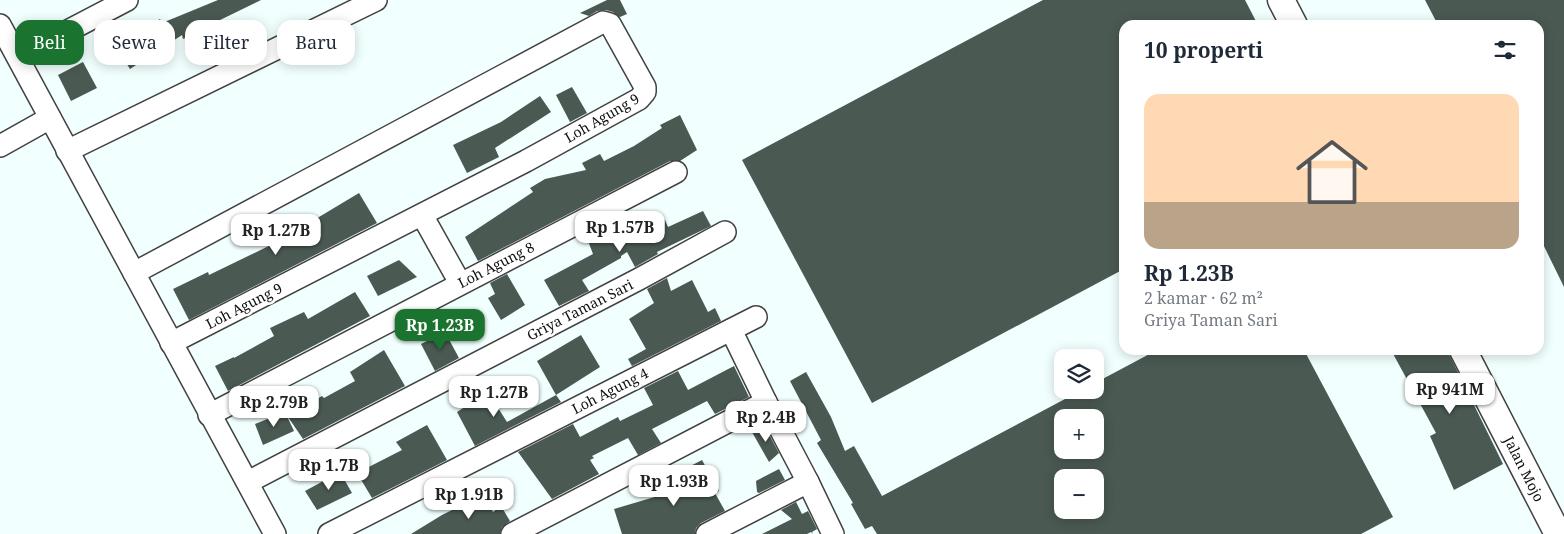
<!DOCTYPE html>
<html lang="id">
<meta charset="utf-8">
<style>
body{margin:0;font-family:"Noto Serif",serif;background:#f6f6f7;color:#1f2937;height:100vh;display:flex;flex-direction:column;font-size:19px;white-space:nowrap}
*{box-sizing:border-box;margin:0}
p{font-size:16px;color:#747a83}
.icon{flex:none;width:28px;height:28px;fill:none;stroke:currentColor;stroke-width:2;stroke-linecap:round;stroke-linejoin:round}
.map{position:relative;flex:1;overflow:hidden}
.panel{position:absolute;left:1119px;top:20px;width:425px;height:335px;display:flex;flex-direction:column;background:#fff;border-radius:15px;box-shadow:0 2px 12px #0003}
.panel>*{flex:none}
.guide{position:absolute;left:15px;top:20px;width:475px;height:45px;display:flex;gap:10px}
.controls{position:absolute;left:1054px;top:349px;display:grid;gap:10px}
.controls a{display:grid;place-items:center;width:50px;height:50px;border-radius:10px;background:#fff;box-shadow:0 2px 12px #0003;font-size:25px}
.price{position:absolute;translate:-50% -42px;padding:0 11px;border-radius:10px;background:#fff;color:#222;font-size:16px;line-height:32px;filter:drop-shadow(0 1px 2px #0008)}
.price::after{content:'';position:absolute;left:50%;top:30px;width:15px;height:11px;margin-left:-8px;background:inherit;clip-path:polygon(0 0,100% 0,50% 100%)}
.price.active{background:#1b7330;color:#fff}
ul{padding:0;list-style:none}
li{display:grid;align-content:center;gap:10px;height:265px;padding:0 25px}
li span{display:grid;place-items:center;height:155px;border-radius:15px;color:#555}
li>.icon{margin-inline-start:auto}
span .icon{width:90px;height:90px;fill:#fffc;stroke-width:1}
li b{font-size:21px}
h2{display:flex;justify-content:space-between;align-items:center;height:60px;padding:0 25px;font-size:21px}
.pill{padding:0 18px;border-radius:15px;background:#fff;box-shadow:0 2px 12px #0003;font-size:18px;line-height:45px}
.pill.active{background:#1b7330;color:#fff}
.map>svg:first-child{display:block}
.building{fill:#4a5952;fill-rule:evenodd}
.lines{fill:none;stroke-linecap:round;stroke-linejoin:round}
.minor-casing{stroke:#424242;stroke-width:24}
.tertiary-casing{stroke:#424242;stroke-width:29}
.minor{stroke:#fff;stroke-width:21}
.tertiary{stroke:#fff;stroke-width:26}
.labels{text-anchor:middle;stroke-width:5;stroke-linejoin:round;paint-order:stroke}
.street-label{font-size:14px;fill:#0f0f0f;stroke:#fff}
</style>
<div class="map">
<svg width="1564" height="534" viewBox="0 0 1564 534">
<rect width="100%" height="100%" fill="#f1fffe"/>
<g class="building">
<polygon points="218,0 261,0 218,21 219,24 183,39 182,35 130,69 116,47 160,19 162,23"/>
<polygon points="607,0 620,0 627,14 620,17 613,12 606,10 597,11 589,16 580,13"/>
<polygon points="1043,0 1245,0 1258,25 1124,25 1124,269 872,403 742,160"/>
<polygon points="1425,0 1564,0 1564,287 1539,236 1539,25 1438,25"/>
<polygon points="83,62 97,88 71,101 58,75"/>
<polygon points="572,87 587,113 570,122 556,95"/>
<polygon points="540,96 551,112 495,148 499,157 467,173 453,145 501,122"/>
<polygon points="680,115 697,150 680,161 670,161 478,261 465,237 533,192 530,188 545,179 586,170 582,163 600,154 604,161 634,146 662,128 660,125"/>
<polygon points="359,193 377,223 189,320 173,289 208,272 209,275 279,241 274,232 305,216 309,223"/>
<polygon points="703,211 711,226 657,252 658,254 635,267 627,252 621,256 621,258 582,280 589,291 559,306 544,280 593,254 585,233 595,228 608,224 615,243 617,243 665,220 668,227"/>
<polygon points="399,260 417,277 378,296 367,276"/>
<polygon points="507,274 525,305 501,320 488,298 495,294 490,283"/>
<polygon points="667,278 671,291 692,280 708,312 715,308 721,321 632,366 628,359 646,349 629,319 654,303 647,289"/>
<polygon points="355,292 370,316 228,391 215,366 234,357 234,358 274,336 270,328 304,312 308,319"/>
<polygon points="445,332 459,358 435,371 421,344"/>
<polygon points="581,335 600,367 556,395 537,361"/>
<polygon points="384,350 405,386 303,439 288,417 322,396 324,398 355,381 350,372"/>
<path d="M1157 350H1304L1393 517 1361 534H877L872 526 865 529 851 504 853 503 817 443 821 440 790 381 806 372 831 417 845 451 854 446 882 496 1082 390H1095V383ZM1062 418H1095V450H1062ZM1062 478H1095V510H1062Z"/>
<polygon points="1391,350 1447,350 1503,464 1454,490 1430,436 1436,433"/>
<polygon points="734,366 749,397 715,414 707,401 652,429 661,443 638,455 628,438 592,456 594,458 590,460 599,474 552,499 518,452 573,424 580,437 618,417 620,421 653,405 644,388 678,371 688,390"/>
<polygon points="488,392 507,422 556,395 561,402 475,446 457,412"/>
<polygon points="285,412 294,431 263,445 255,424"/>
<polygon points="427,425 447,460 372,498 357,473 402,450 396,442"/>
<polygon points="765,427 779,453 769,462 752,432"/>
<polygon points="702,460 719,491 715,493 725,511 701,523 696,528 695,534 622,534 614,509 668,493 684,482 679,472"/>
<polygon points="779,469 785,480 759,493 757,492 756,481"/>
<polygon points="340,472 352,493 317,510 305,491"/>
<polygon points="484,494 493,512 501,506 510,521 502,527 500,534 411,534 442,515"/>
<polygon points="796,502 802,514 808,511 817,529 812,532 813,534 811,532 807,534 762,534 792,519 781,510"/>
</g>
<g class="lines">
<g class="minor-casing">
<g id="minor">
<polyline points="0,25 275,534"/>
<polyline points="18,57 127,0"/>
<polyline points="0,146 50,118"/>
<polyline points="67,151 376,0"/>
<polyline points="422,215 460,283"/>
<polyline points="134,273 603,22 610,24 645,87 645,92 639,99 526,161 171,343"/>
<polyline points="766,402 808,482 833,534"/>
<polyline points="209,415 676,172"/>
<polyline points="248,482 639,279 725,232"/>
<polyline points="329,534 756,317"/>
<polyline points="512,534 766,402 731,330"/>
<polyline points="707,534 808,482"/>
</g>
</g>
<g class="tertiary-casing">
<g id="tertiary">
<polyline points="1281,0 1294,25"/>
<polyline points="1463,350 1558,534"/>
</g>
</g>
<use href="#minor" class="minor"/>
<use href="#tertiary" class="tertiary"/>
</g>
<g class="labels">
<g class="street-label">
<text transform="translate(602 118) rotate(-30)" y="5">Loh Agung 9</text>
<text transform="translate(496 265) rotate(-27)" y="5">Loh Agung 8</text>
<text transform="translate(244 306) rotate(-27)" y="5">Loh Agung 9</text>
<text transform="translate(580 310) rotate(-27)" y="5">Griya Taman Sari</text>
<text transform="translate(610 391) rotate(-27)" y="5">Loh Agung 4</text>
<text transform="translate(1524 469) rotate(63)" y="5">Jalan Mojo</text>
</g>
</g>
</svg>
<div class="controls">
<a><svg class="icon" aria-label="layers" viewBox="0 0 24 24"><path d="M12 4l9 5-9 5-9-5zM3 14l9 5 9-5"/></svg></a>
<a>+</a>
<a>−</a>
</div>
<b class="price" style="left:620px;top:253px">Rp 1.57B</b>
<b class="price" style="left:276px;top:256px">Rp 1.27B</b>
<b class="price active" style="left:440px;top:351px">Rp 1.23B</b>
<b class="price" style="left:1450px;top:415px">Rp 941M</b>
<b class="price" style="left:494px;top:418px">Rp 1.27B</b>
<b class="price" style="left:274px;top:428px">Rp 2.79B</b>
<b class="price" style="left:766px;top:443px">Rp 2.4B</b>
<b class="price" style="left:329px;top:491px">Rp 1.7B</b>
<b class="price" style="left:674px;top:507px">Rp 1.93B</b>
<b class="price" style="left:469px;top:520px">Rp 1.91B</b>
<div class="guide">
<a class="pill active">Beli</a>
<a class="pill">Sewa</a>
<a class="pill">Filter</a>
<a class="pill">Baru</a>
</div>
<section class="panel">
<h2>10 properti<svg class="icon" aria-label="filters" viewBox="0 0 24 24"><path d="M4 7h16M4 17h16"/><circle cx="9" cy="7" r="2"/><circle cx="15" cy="17" r="2"/></svg></h2>
<ul>
<li><span style="background:linear-gradient(#ffd9b3 70%,#b9a48a 0)"><svg class="icon" aria-label="home" viewBox="0 0 24 24"><path d="M3 11l9-7 9 7M6 9v11h12V9"/></svg></span><div><b>Rp 1.23B</b><p>2 kamar · 62 m²</p><p>Griya Taman Sari</p></div></li>
</ul>
</section>
</div>
